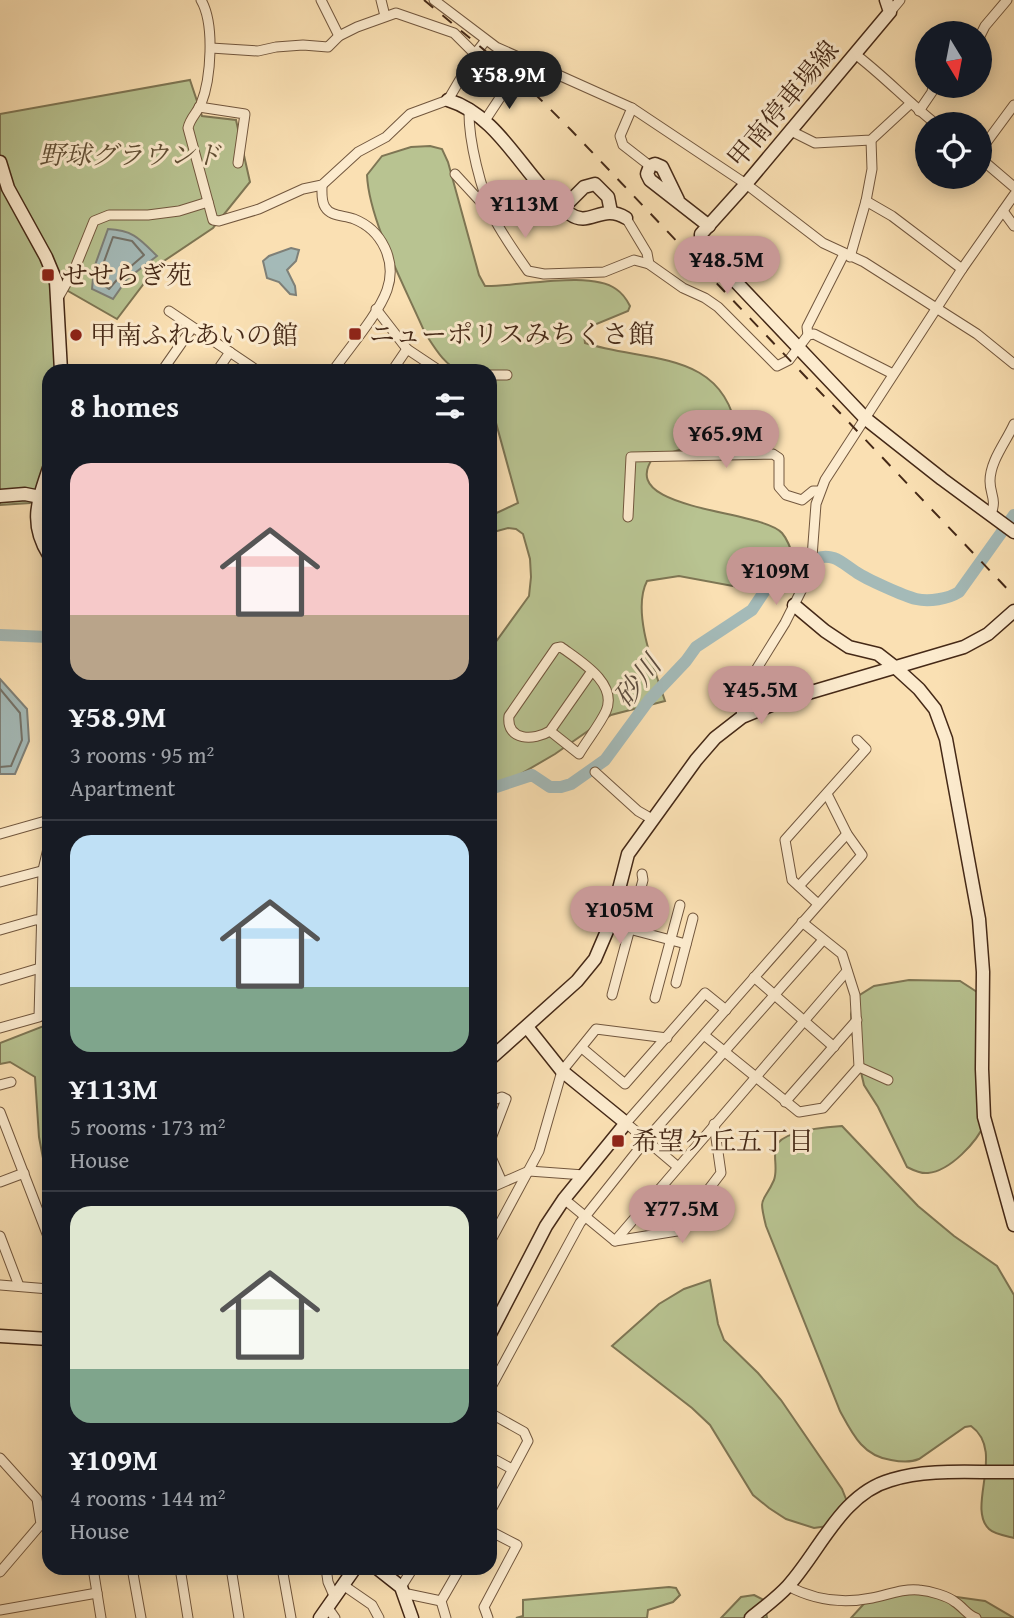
<!DOCTYPE html>
<meta charset="utf-8">
<style>
body{margin:0;font-family:"Gentium Book Plus","Noto Serif JP",serif;background:#242831;color:#f1f3f6;height:100vh;display:flex;flex-direction:column;font-size:26px;white-space:nowrap}
*{box-sizing:border-box;margin:0}
p{font-size:23px;color:#9ea1a6}
.icon{flex:none;width:38px;height:38px;fill:none;stroke:currentColor;stroke-width:2;stroke-linecap:round;stroke-linejoin:round}
.map{position:relative;flex:1;overflow:hidden}
.drawer{position:absolute;left:42px;top:364px;width:455px;height:1211px;display:flex;flex-direction:column;background:#171b24;border-radius:21px;box-shadow:0 4px 18px #0003}
.drawer>*{flex:none}
.needle{width:46px;rotate:170deg}
.buttons{position:absolute;left:915px;top:21px;display:grid;gap:14px}
.buttons a{display:grid;place-items:center;width:77px;height:77px;border-radius:50%;background:#171b24;box-shadow:0 4px 18px #0003;font-size:35px}
.price{position:absolute;translate:-50% -60px;padding:0 16px;border-radius:24px;background:#c59692;color:#111;font-size:23px;line-height:46px;filter:drop-shadow(0 2px 4px #0008)}
.price::after{content:'';position:absolute;left:50%;top:42px;width:21px;height:16px;margin-left:-10px;background:inherit;clip-path:polygon(0 0,100% 0,50% 100%)}
.price.selected{background:#222;color:#fff}
ul{padding:0;list-style:none}
li{display:grid;align-content:center;gap:14px;height:371px;padding:0 28px}
li+li{border-top:2px solid #363941}
li span{display:grid;place-items:center;height:217px;border-radius:21px;color:#555}
li>.icon{margin-inline-start:auto}
span .icon{width:126px;height:126px;fill:#fffc;stroke-width:1}
li b{font-size:30px}
h2{display:flex;justify-content:space-between;align-items:center;height:84px;padding:0 28px;font-size:30px}
.map>svg:first-child{display:block}
.green{fill:#b8c391;stroke:#7e7654;stroke-width:2}
.water{fill:#a4bab8;stroke:#7e8078;stroke-width:2}
.lines{fill:none;stroke-linecap:round;stroke-linejoin:round}
.shore{stroke:#747268;stroke-width:2}
.river{stroke:#a4bab8;stroke-width:12}
.street-casing{stroke:#72573e;stroke-width:11}
.secondary-casing{stroke:#452917;stroke-width:15}
.street{stroke:#fcebce;stroke-width:9}
.secondary{stroke:#fcebce;stroke-width:12}
.rail{stroke:#452917;stroke-width:2;stroke-dasharray:12 12;stroke-linecap:butt}
.poi-dot{fill:#8f2418;stroke:#fcebce;stroke-width:2.5}
.labels{text-anchor:middle;stroke-width:6;stroke-linejoin:round;paint-order:stroke}
.street-label{font-size:26px;fill:#452917;stroke:#fcebce}
.park-label{font-size:26px;font-style:italic;fill:#625036;stroke:#fcebce}
.poi-label{font-size:26px;fill:#452917;stroke:#fcebce;text-anchor:start}
.water-label{font-size:28px;font-style:italic;fill:#5d4d3f;stroke:#fcebce}
</style>
<div class="map">
<svg width="1014" height="1618" viewBox="0 0 1014 1618">
<rect width="100%" height="100%" fill="#fae0b3"/>
<filter id="stains"><feTurbulence type="fractalNoise" baseFrequency=".00286" numOctaves="4"/><feColorMatrix values="0 0 0 0 .2 0 0 0 0 .09 0 0 0 0 .02 0 0 0 .5 -.17"/></filter>
<radialGradient id="worn" r=".72"><stop offset=".6" stop-color="#630" stop-opacity="0"/><stop offset="1" stop-color="#630" stop-opacity=".3"/></radialGradient>
<g class="green">
<path d="M190 80 202 116 236 120 250 182 213 228 158 265 117 319 47 279 54 293 57 371H49C49 419 56 460 30 503L0 505V114Z"/>
<path d="M430 146 442 149 448 162 479 275 485 286C518 287 590 270 616 289 622 293 627 300 630 306L628 311 589 327 584 334 585 343C647 363 723 349 737 432L653 458C615 511 760 509 782 533 789 541 792 552 795 562 788 577 783 589 765 592L679 576 647 581C631 612 655 670 665 701L611 715 555 754 500 786 490 788V650L529 596 531 577 530 559 523 534 516 529 508 528 490 533V516L518 503 490 401V371C481 371 469 373 461 371 445 367 433 345 425 333 406 289 369 221 367 175L382 156 411 147Z"/>
<path d="M909 980 960 981 977 992 985 1123C977 1142 950 1171 928 1173 920 1174 913 1170 907 1167L878 1107 864 1085 852 1033 851 1014 855 998 874 986Z"/>
<polygon points="49,1020 49,1190 39,1137 35,1077 10,1062 0,1064 0,1043 44,1026"/>
<path d="M842 1126 918 1206 954 1236 997 1266 1014 1295V1538C1006 1536 994 1534 989 1529 966 1507 1006 1451 971 1426L965 1427 919 1459C910 1463 901 1462 891 1460 863 1456 853 1435 840 1411L766 1226C758 1194 763 1205 774 1180 778 1169 773 1157 776 1147 781 1130 827 1127 842 1126Z"/>
<polygon points="710,1280 718,1324 724,1340 758,1373 781,1400 842,1489 848,1504 828,1526 814,1528 786,1519 769,1508 753,1495 710,1425 692,1408 612,1346 659,1304 684,1289"/>
<polygon points="669,1587 676,1588 680,1595 673,1602 648,1610 647,1618 516,1618 523,1616 523,1600"/>
<polygon points="928,1593 985,1601 1014,1618 851,1618 871,1596"/>
<polygon points="754,1595 764,1600 767,1618 721,1618 741,1597"/>
</g>
<g class="water">
<path d="M108 229C133 230 140 239 157 256L127 279 113 299 92 289 94 268Z"/>
<polygon points="291,248 299,250 296,261 287,270 295,286 296,295 290,294 279,282 267,278 263,261 269,256"/>
<polygon points="0,679 27,709 29,741 15,774 0,774"/>
</g>
<g class="lines">
<g class="shore">
<polygon points="113,237 132,241 144,255 122,274 109,289 99,282 101,270"/>
<polyline points="0,689 20,713 22,740 11,766 0,767"/>
</g>
<g class="river">
<path d="M817 558C834 553 842 563 856 572 866 579 904 596 916 599 929 602 948 599 959 592L1014 515"/>
<polyline points="0,635 49,637"/>
<polyline points="490,789 532,775 550,787 561,787 571,784 605,760 649,700 686,661 696,647 752,610 766,589 773,585 804,572 808,560"/>
</g>
<g class="street-casing">
<g id="street">
<path d="M201 0C215 24 211 79 201 104 197 113 190 118 188 128L213 220 219 221 259 209 303 189 322 185 358 152 386 137 410 114 448 100 475 54 486 40"/>
<polyline points="321,0 339,36"/>
<polyline points="381,0 385,16"/>
<polyline points="434,0 496,47 632,108 746,184 823,243 864,262 977,334 1014,364"/>
<polyline points="890,12 900,0"/>
<polyline points="980,36 985,26 1007,0"/>
<polyline points="211,48 258,51 276,47 303,45 328,47 339,36 357,27 396,13 454,33 475,54"/>
<path d="M855 54C884 76 908 102 936 124"/>
<polyline points="199,107 245,114 238,163"/>
<path d="M469 108C468 140 481 191 495 220 504 237 516 254 528 271L544 274 604 272 634 260 649 264 683 288 705 298 718 307 777 366 789 360 808 335 814 334 893 374"/>
<polyline points="632,108 620,136 623,145 650,166"/>
<polyline points="919,111 932,92 933,86"/>
<polyline points="484,122 509,84"/>
<polyline points="791,131 815,143 871,140 911,103"/>
<polyline points="980,151 1014,105"/>
<polyline points="980,158 1014,187"/>
<polyline points="455,174 491,213"/>
<path d="M322 185C322 192 321 201 325 207 331 217 344 215 354 219 382 230 397 261 387 290 378 315 349 348 333 371"/>
<polyline points="866,201 892,216 962,269"/>
<polyline points="1003,211 1014,226"/>
<polyline points="626,218 647,253 649,264"/>
<polyline points="850,257 866,201 872,169 871,140"/>
<polyline points="58,298 75,268 94,221 109,215 148,215 179,211 208,202"/>
<polyline points="376,309 407,349"/>
<polyline points="169,311 258,371"/>
<polyline points="808,335 807,327 844,254"/>
<polyline points="162,371 192,328"/>
<polyline points="217,371 230,352"/>
<polyline points="392,371 407,349 440,371"/>
<polyline points="490,375 507,375"/>
<path d="M991 514C997 499 990 495 990 481 990 461 1006 442 1014 424"/>
<polyline points="628,517 631,457 773,454 779,458 779,487 786,495 802,500 813,491 820,491"/>
<polyline points="742,717 740,701 746,686 785,623 802,589 812,557 816,504 825,480 962,269 1014,195"/>
<path d="M550 731 579 754C587 740 599 726 606 711 618 683 580 661 561 647L556 648 509 716C506 741 534 741 550 731L592 671"/>
<polyline points="595,772 638,811 652,819"/>
<polyline points="0,834 49,820"/>
<polyline points="0,882 45,870"/>
<polyline points="799,886 847,834"/>
<polyline points="818,904 792,880 785,840 866,749 857,740"/>
<polyline points="610,924 686,944"/>
<polyline points="0,930 35,920 49,919"/>
<polyline points="754,977 834,1047"/>
<polyline points="0,980 40,968"/>
<polyline points="676,983 693,918"/>
<polyline points="612,995 643,880 642,874"/>
<polyline points="655,998 680,905"/>
<polyline points="0,1028 39,1017 43,870 49,844"/>
<polyline points="704,1035 799,1112 823,1108 859,1067 855,995 842,954 802,922"/>
<polyline points="582,1048 625,1084 705,993 726,1010"/>
<polyline points="859,1067 888,1080"/>
<polyline points="0,1085 11,1082"/>
<polyline points="490,1101 502,1097 506,1099 490,1141"/>
<polyline points="785,1102 857,1020"/>
<polyline points="0,1112 49,1239"/>
<polyline points="490,1155 502,1182"/>
<polyline points="678,1167 626,1123 862,855 847,834 827,794"/>
<polyline points="0,1182 24,1173"/>
<polyline points="490,1188 529,1171 584,1175"/>
<polyline points="564,1199 615,1241 677,1231 721,1173 714,1124"/>
<polyline points="0,1236 19,1286"/>
<polyline points="615,1241 847,971"/>
<polyline points="490,1242 539,1151 562,1071 596,1029 667,1038"/>
<polyline points="0,1285 49,1289"/>
<polyline points="490,1389 580,1223 646,1140 823,940"/>
<polyline points="490,1413 524,1432 528,1441 490,1512"/>
<polyline points="490,1457 512,1469"/>
<polyline points="0,1458 37,1499 41,1524 0,1572"/>
<polyline points="93,1568 101,1618"/>
<polyline points="132,1568 141,1618"/>
<polyline points="180,1568 188,1618"/>
<polyline points="231,1568 239,1618"/>
<polyline points="282,1568 291,1618"/>
<polyline points="326,1568 328,1582 335,1598"/>
<polyline points="343,1585 372,1605 379,1618"/>
<path d="M788 1586C814 1600 842 1604 872 1598 888 1595 903 1588 919 1590 930 1591 948 1596 955 1602 963 1607 967 1615 976 1618"/>
<polyline points="401,1587 413,1568"/>
<polyline points="403,1593 441,1601"/>
<polyline points="328,1608 335,1618"/>
<polyline points="0,1610 97,1593"/>
<polyline points="446,1618 441,1601 460,1568"/>
<polyline points="488,1618 484,1607 517,1545 490,1531"/>
</g>
</g>
<g class="secondary-casing">
<g id="secondary">
<polyline points="886,0 890,12 746,184 701,234 701,245 866,419 942,479 1014,532"/>
<path d="M448 100C503 117 525 182 570 214 589 228 602 203 626 218"/>
<polyline points="0,162 8,188 46,257 56,281 61,371"/>
<polyline points="678,200 662,167 655,164 650,166 647,174 650,180 709,226"/>
<polyline points="563,208 584,187 595,184 608,197 611,212"/>
<path d="M49 468C38 501 29 523 49 555"/>
<polyline points="0,496 25,494 40,497"/>
<polyline points="794,605 825,631 849,647 878,654 896,668 919,689 935,709 946,739 979,919 983,972 982,1069 984,1117 1014,1225"/>
<polyline points="490,1059 577,981 595,959 610,924 628,854 696,760 715,738 742,717 781,701 964,647 988,634 1014,611"/>
<polyline points="490,1334 546,1226 564,1199 626,1123 562,1071 527,1027"/>
<polyline points="0,1336 49,1339"/>
<polyline points="377,1568 401,1587 412,1618"/>
<polyline points="320,1618 355,1568"/>
<path d="M751 1618C763 1608 777 1598 788 1586 820 1551 841 1494 891 1480 929 1468 974 1473 1014 1472"/>
</g>
</g>
<use href="#street" class="street"/>
<use href="#secondary" class="secondary"/>
<polyline class="rail" points="424,0 524,83 571,130 1014,596"/>
</g>
<g class="poi-dot">
<rect x="41" y="268" width="14" height="14" rx="3.5"/>
<rect x="348" y="327" width="14" height="14" rx="3.5"/>
<circle cx="76" cy="335" r="7"/>
<rect x="611" y="1134" width="14" height="14" rx="3.5"/>
</g>
<g class="labels">
<g class="street-label">
<text transform="translate(783 104) rotate(-50)" y="9">甲南停車場線</text>
</g>
<g class="park-label">
<text x="130" y="164">野球グラウンド</text>
</g>
<g class="poi-label">
<text x="62" y="284">せせらぎ苑</text>
<text x="369" y="343">ニューポリスみちくさ館</text>
<text x="90" y="344">甲南ふれあいの館</text>
<text x="632" y="1150">希望ケ丘五丁目</text>
</g>
<g class="water-label">
<text transform="translate(637 681) rotate(-51)" y="10">砂川</text>
</g>
</g>
<rect width="100%" height="100%" filter="url(#stains)"/>
<rect width="100%" height="100%" fill="url(#worn)"/>
</svg>
<div class="buttons">
<a><svg class="needle" viewBox="-14 -14 28 28"><path d="M0-13l5 13h-10z" fill="#e53935"/><path d="M0 13l5-13h-10z" fill="#9ea1a6"/></svg></a>
<a><svg class="icon" aria-label="locate" viewBox="0 0 24 24"><circle cx="12" cy="12" r="6"/><path d="M12 2v4M12 18v4M2 12h4M18 12h4"/></svg></a>
</div>
<b class="price selected" style="left:509px;top:111px">¥58.9M</b>
<b class="price" style="left:525px;top:240px">¥113M</b>
<b class="price" style="left:727px;top:296px">¥48.5M</b>
<b class="price" style="left:726px;top:470px">¥65.9M</b>
<b class="price" style="left:776px;top:607px">¥109M</b>
<b class="price" style="left:761px;top:726px">¥45.5M</b>
<b class="price" style="left:620px;top:946px">¥105M</b>
<b class="price" style="left:682px;top:1245px">¥77.5M</b>
<section class="drawer">
<h2>8 homes<svg class="icon" aria-label="filters" viewBox="0 0 24 24"><path d="M4 7h16M4 17h16"/><circle cx="9" cy="7" r="2"/><circle cx="15" cy="17" r="2"/></svg></h2>
<ul>
<li><span style="background:linear-gradient(#f6c9c9 70%,#b9a48a 0)"><svg class="icon" aria-label="home" viewBox="0 0 24 24"><path d="M3 11l9-7 9 7M6 9v11h12V9"/></svg></span><div><b>¥58.9M</b><p>3 rooms · 95 m²</p><p>Apartment</p></div></li>
<li><span style="background:linear-gradient(#bfe0f5 70%,#7fa58c 0)"><svg class="icon" aria-label="home" viewBox="0 0 24 24"><path d="M3 11l9-7 9 7M6 9v11h12V9"/></svg></span><div><b>¥113M</b><p>5 rooms · 173 m²</p><p>House</p></div></li>
<li><span style="background:linear-gradient(#dfe7d0 75%,#7fa58c 0)"><svg class="icon" aria-label="home" viewBox="0 0 24 24"><path d="M3 11l9-7 9 7M6 9v11h12V9"/></svg></span><div><b>¥109M</b><p>4 rooms · 144 m²</p><p>House</p></div></li>
</ul>
</section>
</div>
